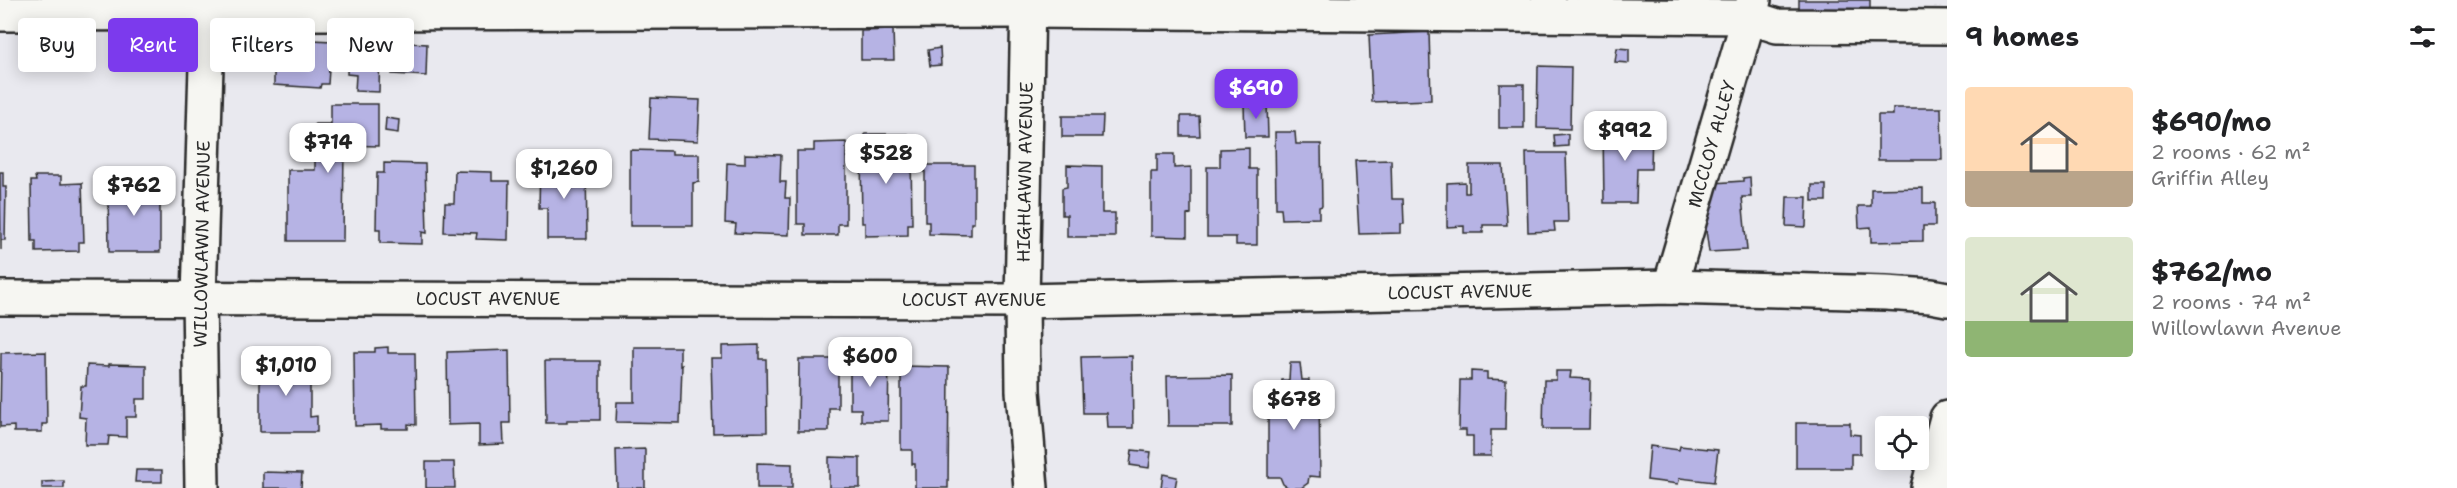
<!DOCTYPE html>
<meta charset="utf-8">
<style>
body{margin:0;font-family:"Shantell Sans",sans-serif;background:#f6f6f6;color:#202124;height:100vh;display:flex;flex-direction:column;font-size:22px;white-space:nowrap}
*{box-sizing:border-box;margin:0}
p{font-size:20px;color:#757577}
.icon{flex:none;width:33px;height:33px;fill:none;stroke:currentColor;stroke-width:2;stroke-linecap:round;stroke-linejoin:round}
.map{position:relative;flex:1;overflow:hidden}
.details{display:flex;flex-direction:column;background:#fff;width:510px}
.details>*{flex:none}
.top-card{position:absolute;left:18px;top:18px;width:570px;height:54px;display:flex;gap:12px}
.buttons{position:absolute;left:1875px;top:416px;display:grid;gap:12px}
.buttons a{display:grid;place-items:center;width:54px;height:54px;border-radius:6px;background:#fff;box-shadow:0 3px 15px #0003;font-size:30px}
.price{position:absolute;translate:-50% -51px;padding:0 14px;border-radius:12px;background:#fff;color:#222;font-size:20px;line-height:39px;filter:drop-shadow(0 2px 3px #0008)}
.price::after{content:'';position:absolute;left:50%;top:36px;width:18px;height:14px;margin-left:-9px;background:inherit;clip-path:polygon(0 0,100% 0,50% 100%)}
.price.current{background:#7c3aed;color:#fff}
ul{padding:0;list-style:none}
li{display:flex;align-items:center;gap:18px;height:150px;padding:0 18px}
li span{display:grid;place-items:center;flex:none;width:168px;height:120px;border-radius:6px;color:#555}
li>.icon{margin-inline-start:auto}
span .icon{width:72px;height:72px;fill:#fffc;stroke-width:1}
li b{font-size:26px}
h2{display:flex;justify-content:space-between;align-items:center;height:72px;padding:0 18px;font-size:26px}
.chip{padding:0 21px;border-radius:6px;background:#fff;box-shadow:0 3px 15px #0003;font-size:21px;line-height:54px}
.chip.current{background:#7c3aed;color:#fff}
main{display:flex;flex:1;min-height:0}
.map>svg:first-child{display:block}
.building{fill:#b6b3e4;stroke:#2b2b2b;stroke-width:1.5}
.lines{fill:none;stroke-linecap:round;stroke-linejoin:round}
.minor-casing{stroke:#2b2b2b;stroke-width:38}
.minor{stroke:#f6f6f2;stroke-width:33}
.labels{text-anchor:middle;stroke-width:5;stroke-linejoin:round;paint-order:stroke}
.street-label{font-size:18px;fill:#2b2b2b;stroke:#f6f6f2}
</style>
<main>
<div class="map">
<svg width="1947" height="488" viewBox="0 0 1947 488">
<rect width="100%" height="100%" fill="#e9e9ef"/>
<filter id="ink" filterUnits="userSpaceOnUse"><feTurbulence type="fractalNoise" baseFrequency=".0167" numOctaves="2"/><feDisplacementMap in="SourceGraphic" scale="12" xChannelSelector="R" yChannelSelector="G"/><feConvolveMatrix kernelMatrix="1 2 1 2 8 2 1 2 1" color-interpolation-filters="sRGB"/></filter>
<g filter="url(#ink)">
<g class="building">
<polygon points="1799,0 1870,0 1870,12 1799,13"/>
<polygon points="893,30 894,60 861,60 861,31"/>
<polygon points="1429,32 1431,100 1372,102 1369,35"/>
<polygon points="276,38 331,41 328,84 321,84 320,88 274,85 274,68 268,68 269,56 275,56"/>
<polygon points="348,41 380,42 379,92 355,91 356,75 347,74"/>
<polygon points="393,42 427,44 426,76 392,74"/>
<polygon points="940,48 941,65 930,66 928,50"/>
<polygon points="1617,48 1629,49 1629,63 1615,62"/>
<polygon points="1538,66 1571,67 1570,129 1537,128"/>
<rect x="1499" y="84" width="25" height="44"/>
<polygon points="651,98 700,100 698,141 649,139"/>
<polygon points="1267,103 1268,137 1245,137 1244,104"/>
<polygon points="331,104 378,104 378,146 344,145 343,241 288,241 288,170 315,170 315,124 331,124"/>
<polygon points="1893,108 1941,108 1942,160 1878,160 1878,115 1893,115"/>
<polygon points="1062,116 1103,116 1102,137 1062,137"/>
<polygon points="1181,116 1199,116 1200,136 1181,136"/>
<polygon points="386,118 399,120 398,133 385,131"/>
<polygon points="1603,127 1652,128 1651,169 1637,169 1636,203 1604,203"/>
<polygon points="1275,132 1295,132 1296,144 1321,144 1322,206 1319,207 1319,218 1282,219 1281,208 1276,208"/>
<polygon points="865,134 908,134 908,153 911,153 912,224 908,224 908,235 865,236 865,223 862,223 861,153 865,153"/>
<polygon points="1568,134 1568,146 1555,147 1554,135"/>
<polygon points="846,142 846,224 838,224 838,235 805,235 805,224 797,224 797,151 814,151 814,143"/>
<polygon points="1249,148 1249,169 1257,169 1257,245 1236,245 1236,237 1207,237 1207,167 1220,167 1220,149"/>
<polygon points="630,150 672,151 672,154 699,154 699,182 693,183 693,226 630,226"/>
<polygon points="1526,153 1566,153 1568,222 1554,222 1555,231 1528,232"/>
<polygon points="745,154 781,155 780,182 786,182 785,198 790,198 789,235 735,233 736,224 725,223 727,163 745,164"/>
<polygon points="1157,154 1174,154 1174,168 1191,167 1191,214 1187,215 1187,237 1151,236 1151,172 1157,172"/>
<polygon points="1391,160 1392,199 1403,199 1404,224 1401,224 1401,233 1359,234 1355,161"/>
<polygon points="384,163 425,164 427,233 422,232 422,244 380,243 380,229 376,229 377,173 384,173"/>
<polygon points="540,163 586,164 587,239 547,239 547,208 539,208"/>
<polygon points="925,165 974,165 974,223 971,223 971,235 929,234 929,222 925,222"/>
<polygon points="1067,165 1102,166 1102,213 1115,213 1115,237 1067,237 1067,215 1062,215 1062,188 1067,187"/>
<polygon points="1469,165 1503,165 1507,225 1483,225 1483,233 1464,233 1464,226 1447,227 1447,183 1465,182 1465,193 1469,193"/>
<polygon points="455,171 492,172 492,181 509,181 508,240 476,239 477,233 444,232 445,203 454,203"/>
<polygon points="0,172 3,172 3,187 6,187 5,240 1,240 1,250"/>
<polygon points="35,176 61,176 61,184 82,183 84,242 79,242 79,251 36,252 36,241 32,241 31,181 36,181"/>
<polygon points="1750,177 1751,197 1742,197 1747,250 1709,252 1703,208 1707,195 1715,195 1714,183 1743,181 1743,178"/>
<polygon points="108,182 160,182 160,252 109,252"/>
<rect x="1812" y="185" width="14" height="16"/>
<polygon points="1923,188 1923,203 1935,203 1935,226 1923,226 1923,241 1871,242 1871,227 1859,228 1858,206 1871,206 1871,189"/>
<polygon points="1787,197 1807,197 1806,227 1786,226"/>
<polygon points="759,345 759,359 766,359 767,432 713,433 711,358 722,358 722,346"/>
<polygon points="388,347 388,353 415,353 416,425 408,424 408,429 381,429 381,425 355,426 354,352 375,352 375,348"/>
<polygon points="634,347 680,347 680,366 682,365 680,423 616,422 617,402 634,402"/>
<polygon points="509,350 510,423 503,423 504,444 479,445 479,424 448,425 447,352"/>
<polygon points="46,352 47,424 42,424 42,432 14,432 14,426 0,427 1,353"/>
<polygon points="274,353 286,353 286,361 303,361 303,367 310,366 310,417 317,416 317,432 260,432 260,366 274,363"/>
<polygon points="1132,356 1133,428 1108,428 1107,413 1083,413 1081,357"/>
<polygon points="850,358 889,359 888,421 861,421 861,409 850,409"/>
<polygon points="799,359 838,359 838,408 829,408 829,431 798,431"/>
<polygon points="545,361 600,361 600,420 567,420 567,423 546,423"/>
<polygon points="1290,363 1300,363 1302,380 1309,380 1309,389 1319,389 1320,477 1309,476 1308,483 1301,488 1289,488 1283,484 1280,477 1268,477 1268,390 1281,390 1282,380 1289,380"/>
<polygon points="109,364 146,365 146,399 136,399 136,417 126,417 126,437 109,436 108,445 85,445 86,418 79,417 81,386 86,386 87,365 109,366"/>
<polygon points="901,366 949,367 948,488 915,488 915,464 912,464 912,450 901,450"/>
<polygon points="1471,371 1487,372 1487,379 1506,380 1505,430 1491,430 1491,456 1473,456 1473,436 1466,436 1466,430 1459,430 1460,380 1471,380"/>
<polygon points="1556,371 1571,371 1570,378 1590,379 1589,429 1543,429 1544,380 1556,380"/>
<polygon points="1232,375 1232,426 1168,426 1167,376"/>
<polygon points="1796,423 1850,423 1850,434 1860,435 1860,454 1851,454 1851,468 1796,468"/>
<polygon points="1650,446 1679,450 1680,446 1718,450 1714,482 1680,478 1678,484 1647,480"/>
<polygon points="645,449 645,488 617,488 616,450"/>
<polygon points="1132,450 1151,452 1149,468 1130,465"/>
<polygon points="829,457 860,458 860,488 829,488"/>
<polygon points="426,462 454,462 455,488 426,488"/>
<polygon points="757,463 792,464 792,488 757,488"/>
<polygon points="136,470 162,470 162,482 135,482"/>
<polygon points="263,472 302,473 301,488 263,488"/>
<polygon points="1163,474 1177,477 1175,488 1161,488"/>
<polygon points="64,481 64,488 42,488 42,482"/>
</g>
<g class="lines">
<g class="minor-casing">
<g id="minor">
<polyline points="1028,0 1022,301 1023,391 1031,488"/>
<polyline points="0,14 1028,11 1749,17 1777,26 1947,27"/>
<polyline points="1670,287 1754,0"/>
<polyline points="0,298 1022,301 1670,287 1886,293 1931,296 1947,299"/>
<polyline points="202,488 199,297 208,0"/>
<polyline points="1928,488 1947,418"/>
</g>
</g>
<use href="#minor" class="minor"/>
</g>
</g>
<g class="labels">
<g class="street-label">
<text transform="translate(1712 144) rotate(-74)" y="6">MCCLOY ALLEY</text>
<text transform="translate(1025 172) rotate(-89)" y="6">HIGHLAWN AVENUE</text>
<text transform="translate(202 244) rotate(-89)" y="6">WILLOWLAWN AVENUE</text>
<text transform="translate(1460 292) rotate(-1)" y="6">LOCUST AVENUE</text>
<text x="488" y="305">LOCUST AVENUE</text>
<text x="974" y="306">LOCUST AVENUE</text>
</g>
</g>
</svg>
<div class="buttons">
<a><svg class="icon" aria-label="locate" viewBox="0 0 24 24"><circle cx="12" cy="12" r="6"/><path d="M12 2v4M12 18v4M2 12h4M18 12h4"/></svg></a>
</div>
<b class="price current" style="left:1256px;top:120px">$690</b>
<b class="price" style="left:1625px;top:162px">$992</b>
<b class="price" style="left:328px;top:174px">$714</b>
<b class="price" style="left:886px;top:185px">$528</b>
<b class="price" style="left:564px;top:200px">$1,260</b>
<b class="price" style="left:134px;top:217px">$762</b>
<b class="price" style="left:870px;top:388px">$600</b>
<b class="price" style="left:286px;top:397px">$1,010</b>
<b class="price" style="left:1294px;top:431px">$678</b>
<div class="top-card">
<a class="chip">Buy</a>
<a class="chip current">Rent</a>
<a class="chip">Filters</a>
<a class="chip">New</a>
</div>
</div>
<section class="details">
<h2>9 homes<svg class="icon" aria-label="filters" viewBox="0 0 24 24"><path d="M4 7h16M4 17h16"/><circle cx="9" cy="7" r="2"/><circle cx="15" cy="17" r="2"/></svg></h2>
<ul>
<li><span style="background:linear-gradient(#ffd9b3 70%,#b9a48a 0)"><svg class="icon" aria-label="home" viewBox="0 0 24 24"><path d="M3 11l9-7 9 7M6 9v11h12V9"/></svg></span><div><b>$690/mo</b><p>2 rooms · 62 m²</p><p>Griffin Alley</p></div></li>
<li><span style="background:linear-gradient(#dfe7d0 70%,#8fb573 0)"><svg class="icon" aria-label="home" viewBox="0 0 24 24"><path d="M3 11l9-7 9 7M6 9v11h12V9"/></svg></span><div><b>$762/mo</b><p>2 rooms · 74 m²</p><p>Willowlawn Avenue</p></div></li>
</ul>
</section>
</main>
